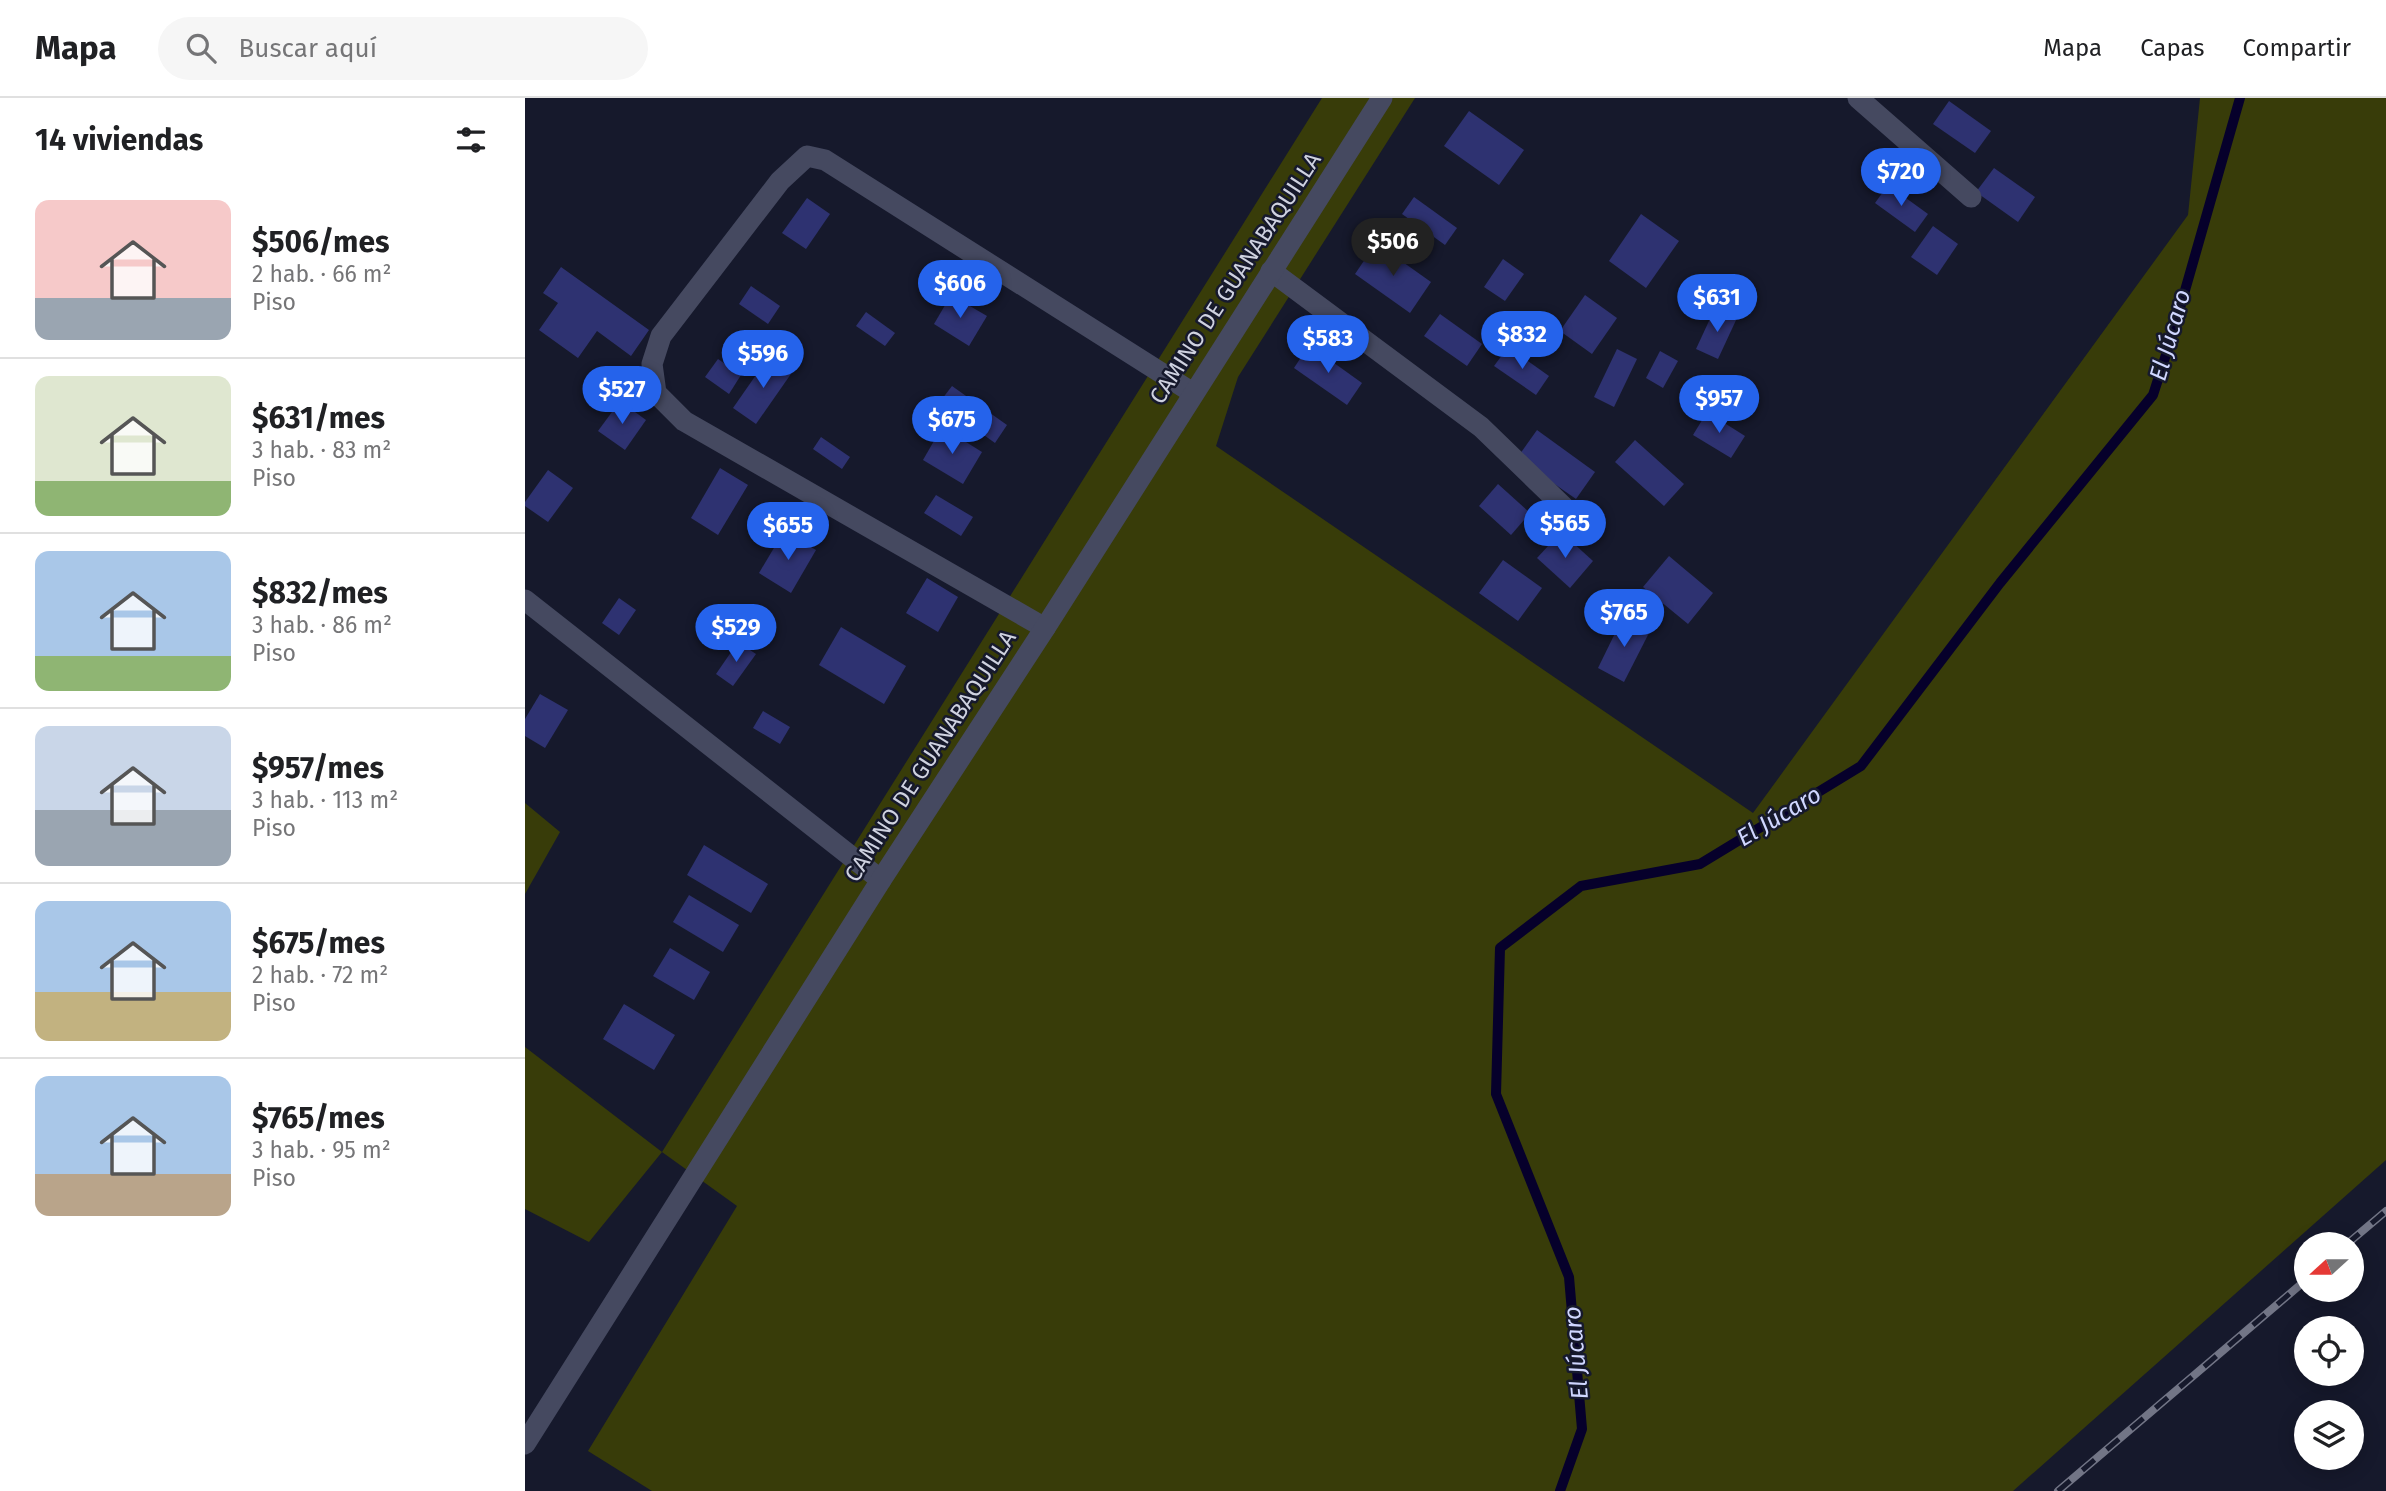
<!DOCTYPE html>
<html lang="es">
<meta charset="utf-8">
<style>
body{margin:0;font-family:"Fira Sans",sans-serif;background:#f6f6f6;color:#202124;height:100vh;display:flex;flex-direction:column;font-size:26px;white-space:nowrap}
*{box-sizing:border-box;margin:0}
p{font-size:23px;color:#757577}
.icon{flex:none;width:38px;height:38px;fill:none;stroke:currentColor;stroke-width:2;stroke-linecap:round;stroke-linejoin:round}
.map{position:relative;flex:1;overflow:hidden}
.drawer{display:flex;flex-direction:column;background:#fff;width:525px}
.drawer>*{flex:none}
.needle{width:46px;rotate:249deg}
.buttons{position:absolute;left:1769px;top:1134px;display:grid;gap:14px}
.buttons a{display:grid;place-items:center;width:70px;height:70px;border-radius:50%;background:#fff;box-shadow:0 4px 18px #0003;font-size:35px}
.price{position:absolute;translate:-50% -60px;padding:0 16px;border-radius:24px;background:#2563eb;color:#fff;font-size:23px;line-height:46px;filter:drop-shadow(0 2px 4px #0008)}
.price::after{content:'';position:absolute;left:50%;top:42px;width:21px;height:16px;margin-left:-10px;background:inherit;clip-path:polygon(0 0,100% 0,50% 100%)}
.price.current{background:#222;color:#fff}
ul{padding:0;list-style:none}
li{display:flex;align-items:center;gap:21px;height:175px;padding:0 35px}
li+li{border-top:2px solid #e0e0e0}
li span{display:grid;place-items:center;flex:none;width:196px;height:140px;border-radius:14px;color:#555}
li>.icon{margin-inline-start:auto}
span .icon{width:84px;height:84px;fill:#fffc;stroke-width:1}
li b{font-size:30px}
h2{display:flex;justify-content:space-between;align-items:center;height:84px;padding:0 35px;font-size:30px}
header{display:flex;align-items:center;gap:42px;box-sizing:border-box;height:98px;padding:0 35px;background:#fff;border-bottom:2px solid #e0e0e0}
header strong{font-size:33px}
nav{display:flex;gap:38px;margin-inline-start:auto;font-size:24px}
.search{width:490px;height:63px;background:#f6f6f6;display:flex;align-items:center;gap:18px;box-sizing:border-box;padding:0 24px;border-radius:38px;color:#757577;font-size:26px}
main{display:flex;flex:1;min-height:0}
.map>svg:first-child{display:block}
.green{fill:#383c09}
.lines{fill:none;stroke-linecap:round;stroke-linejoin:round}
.stream{stroke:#06002b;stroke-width:10}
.building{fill:#2e3271}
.minor{stroke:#454960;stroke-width:21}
.rail-casing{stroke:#727586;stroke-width:8}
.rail{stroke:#16192c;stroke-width:5;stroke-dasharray:16;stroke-linecap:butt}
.labels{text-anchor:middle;stroke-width:5;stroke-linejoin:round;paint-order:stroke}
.street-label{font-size:23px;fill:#cfd2e0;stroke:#16192c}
.water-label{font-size:24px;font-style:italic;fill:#d0d7ff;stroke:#16192c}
</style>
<header>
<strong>Mapa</strong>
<div class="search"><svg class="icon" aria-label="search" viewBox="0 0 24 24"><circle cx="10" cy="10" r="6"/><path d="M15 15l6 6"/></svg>Buscar aquí</div>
<nav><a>Mapa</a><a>Capas</a><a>Compartir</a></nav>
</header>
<main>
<section class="drawer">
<h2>14 viviendas<svg class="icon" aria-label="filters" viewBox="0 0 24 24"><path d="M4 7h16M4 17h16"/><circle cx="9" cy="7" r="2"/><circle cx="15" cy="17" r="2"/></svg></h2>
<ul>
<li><span style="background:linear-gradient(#f6c9c9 70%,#9aa5b1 0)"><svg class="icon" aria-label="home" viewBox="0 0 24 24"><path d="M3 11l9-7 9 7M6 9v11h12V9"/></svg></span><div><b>$506/mes</b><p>2 hab. · 66 m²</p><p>Piso</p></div></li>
<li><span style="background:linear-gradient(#dfe7d0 75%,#8fb573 0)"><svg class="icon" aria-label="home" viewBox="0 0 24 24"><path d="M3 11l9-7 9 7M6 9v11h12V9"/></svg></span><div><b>$631/mes</b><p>3 hab. · 83 m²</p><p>Piso</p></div></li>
<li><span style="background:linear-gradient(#a9c7e8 75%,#8fb573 0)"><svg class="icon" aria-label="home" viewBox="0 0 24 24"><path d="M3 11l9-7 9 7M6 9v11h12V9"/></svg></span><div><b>$832/mes</b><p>3 hab. · 86 m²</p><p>Piso</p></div></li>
<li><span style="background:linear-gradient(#c9d6e8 60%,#9aa5b1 0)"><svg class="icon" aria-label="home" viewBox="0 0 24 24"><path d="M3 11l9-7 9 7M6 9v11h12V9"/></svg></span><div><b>$957/mes</b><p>3 hab. · 113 m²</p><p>Piso</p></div></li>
<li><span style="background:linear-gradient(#a9c7e8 65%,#c2b280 0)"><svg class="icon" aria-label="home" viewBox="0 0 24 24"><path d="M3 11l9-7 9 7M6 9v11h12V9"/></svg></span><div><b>$675/mes</b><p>2 hab. · 72 m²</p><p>Piso</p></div></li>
<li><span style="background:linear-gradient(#a9c7e8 70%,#b9a48a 0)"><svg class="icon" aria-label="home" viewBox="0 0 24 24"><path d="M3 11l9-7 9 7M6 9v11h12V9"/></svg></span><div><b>$765/mes</b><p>3 hab. · 95 m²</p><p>Piso</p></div></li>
</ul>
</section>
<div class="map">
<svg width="1861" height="1393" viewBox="0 0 1861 1393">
<rect width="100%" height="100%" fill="#16192c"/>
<g class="green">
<polygon points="797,0 890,0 713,279 691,348 1228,715 1663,117 1675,0 1861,0 1861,1062 1488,1393 127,1393 63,1353 212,1108 137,1054 64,1144 0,1111 0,949 137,1054"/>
<polygon points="0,705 35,734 0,796"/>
</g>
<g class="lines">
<polyline class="stream" points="1035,1393 1057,1331 1044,1179 971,996 975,850 1056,788 1175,766 1336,668 1475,485 1628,297 1647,238 1715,0"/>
</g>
<g class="building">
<polygon points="1424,3 1466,33 1450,55 1408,26"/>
<polygon points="944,13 999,52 974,87 919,48"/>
<polygon points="1469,70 1510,99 1493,124 1451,94"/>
<polygon points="1363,87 1403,116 1390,134 1350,105"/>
<polygon points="889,99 932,130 920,147 877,116"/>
<polygon points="282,100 305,116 281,151 257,135"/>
<polygon points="1116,116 1154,143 1121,190 1084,163"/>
<polygon points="1408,128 1433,146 1412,177 1386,159"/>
<polygon points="851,145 906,184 885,215 830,176"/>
<polygon points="978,161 999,176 980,203 959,189"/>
<polygon points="36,169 124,232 106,258 72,233 53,260 14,232 33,205 18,195"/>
<polygon points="226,188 255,208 243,226 214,206"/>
<polygon points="426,197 462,218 444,248 409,226"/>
<polygon points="1060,197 1092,220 1067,256 1035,233"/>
<polygon points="1190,210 1212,220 1193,261 1171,251"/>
<polygon points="341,214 370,235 360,248 331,228"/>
<polygon points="915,216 957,246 942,268 899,238"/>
<polygon points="784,247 837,285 822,307 769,270"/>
<polygon points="983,249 1024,278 1011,297 969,268"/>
<polygon points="1092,251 1112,261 1089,309 1069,299"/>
<polygon points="1135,253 1153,263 1138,290 1121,280"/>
<polygon points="245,257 268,273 231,326 208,310"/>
<polygon points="193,261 216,277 204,296 180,279"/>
<polygon points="427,288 482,327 470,345 414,305"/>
<polygon points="95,303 121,322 100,352 73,333"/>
<polygon points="1182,314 1220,338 1206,360 1168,337"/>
<polygon points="417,329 457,354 438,386 398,362"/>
<polygon points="1012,332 1070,374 1051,401 992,360"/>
<polygon points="296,339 325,359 317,371 288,351"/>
<polygon points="1110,342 1159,386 1139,408 1090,364"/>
<polygon points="195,370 223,387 193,437 166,420"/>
<polygon points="23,372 48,390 23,424 0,408 0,404"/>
<polygon points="973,386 1005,415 986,437 954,408"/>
<polygon points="411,397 448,419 436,438 399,415"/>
<polygon points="259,433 291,452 266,495 234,475"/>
<polygon points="1036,434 1068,463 1045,490 1012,460"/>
<polygon points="1144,458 1188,495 1163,526 1118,489"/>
<polygon points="978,462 1017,490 993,523 954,495"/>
<polygon points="402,480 433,499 413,534 381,515"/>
<polygon points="94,500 111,512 94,537 77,525"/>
<polygon points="1098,519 1125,533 1099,584 1073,570"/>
<polygon points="316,529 381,568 359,606 294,567"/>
<polygon points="213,544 231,556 208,588 191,576"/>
<polygon points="15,596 43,612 20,650 0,638 0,621"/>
<polygon points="238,613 265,629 255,646 228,630"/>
<polygon points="179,747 243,786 226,815 162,777"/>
<polygon points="164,797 214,827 198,854 148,824"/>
<polygon points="145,850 185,874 169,902 128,878"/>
<polygon points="99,906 150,937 129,972 78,941"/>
</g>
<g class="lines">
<g class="minor">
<polyline points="1333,0 1446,99"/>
<polyline points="746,173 956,329 1046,416"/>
<polyline points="0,502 356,782"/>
<polyline points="520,530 159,323 131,295 127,266 136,238 255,83 282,58 300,62 668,295"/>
<polyline points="0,1346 356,782 520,530 857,0"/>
</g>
<g class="rail-casing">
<g id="rail">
<polyline points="1822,1146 1861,1113"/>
<polyline points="1533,1393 1782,1181"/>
</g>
</g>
<use href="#rail" class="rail"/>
</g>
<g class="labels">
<g class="street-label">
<text transform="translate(710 180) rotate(-57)" y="8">CAMINO DE GUANABAQUILLA</text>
<text transform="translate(405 658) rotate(-57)" y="8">CAMINO DE GUANABAQUILLA</text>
</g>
<g class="water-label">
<text transform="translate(1645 237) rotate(-74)" y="8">El Júcaro</text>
<text transform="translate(1254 718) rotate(-31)" y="8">El Júcaro</text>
<text transform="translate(1051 1255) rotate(-95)" y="8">El Júcaro</text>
</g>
</g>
</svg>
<div class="buttons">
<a><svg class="needle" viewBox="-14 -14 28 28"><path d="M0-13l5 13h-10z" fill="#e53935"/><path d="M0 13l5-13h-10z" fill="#757577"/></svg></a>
<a><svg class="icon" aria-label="locate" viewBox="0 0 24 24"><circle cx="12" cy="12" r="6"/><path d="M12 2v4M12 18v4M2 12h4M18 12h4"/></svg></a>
<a><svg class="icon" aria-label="layers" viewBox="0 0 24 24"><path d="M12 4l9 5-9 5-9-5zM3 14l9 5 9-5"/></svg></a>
</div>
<b class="price" style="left:1376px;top:110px">$720</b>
<b class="price current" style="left:868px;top:180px">$506</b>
<b class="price" style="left:435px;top:222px">$606</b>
<b class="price" style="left:1192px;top:236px">$631</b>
<b class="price" style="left:997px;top:273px">$832</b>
<b class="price" style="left:803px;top:277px">$583</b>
<b class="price" style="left:238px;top:292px">$596</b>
<b class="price" style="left:97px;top:328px">$527</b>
<b class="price" style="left:1194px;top:337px">$957</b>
<b class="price" style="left:427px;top:358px">$675</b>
<b class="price" style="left:1040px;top:462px">$565</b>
<b class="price" style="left:263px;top:464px">$655</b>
<b class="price" style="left:1099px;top:551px">$765</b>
<b class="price" style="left:211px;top:566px">$529</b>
</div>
</main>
